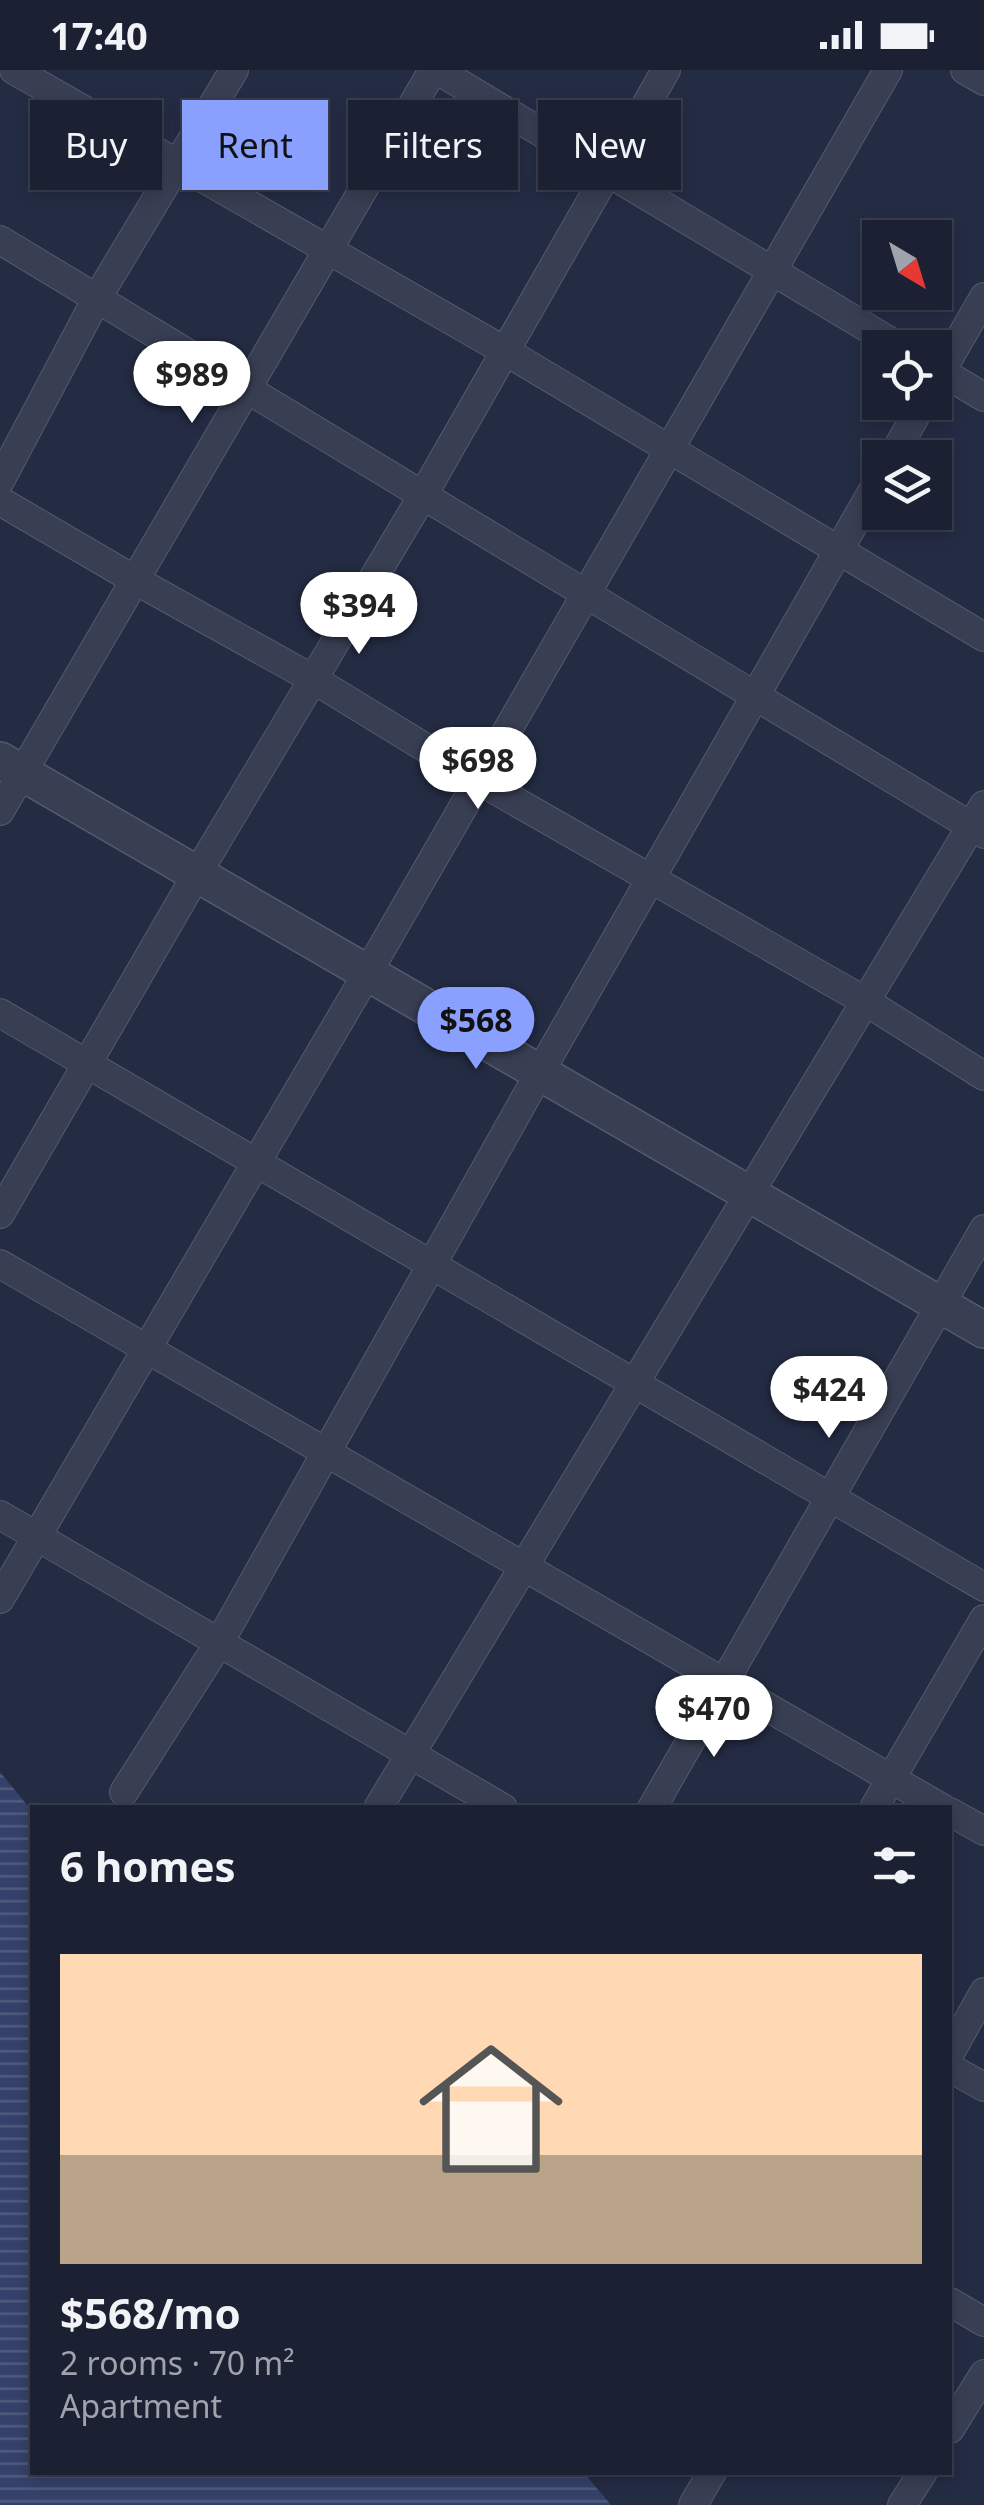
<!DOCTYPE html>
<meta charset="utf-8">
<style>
body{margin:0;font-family:"Noto Sans",sans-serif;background:#24293b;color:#f1f3f6;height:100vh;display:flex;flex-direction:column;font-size:38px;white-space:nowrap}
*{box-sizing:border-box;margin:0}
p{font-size:32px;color:#a0a3ac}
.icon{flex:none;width:55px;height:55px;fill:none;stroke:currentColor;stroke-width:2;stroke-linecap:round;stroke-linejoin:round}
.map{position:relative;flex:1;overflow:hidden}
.panel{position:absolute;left:30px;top:1735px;width:922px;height:670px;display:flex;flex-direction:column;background:#1b2133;border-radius:0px;box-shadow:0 5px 15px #0003,0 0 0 2px #393e4e}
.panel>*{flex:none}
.banner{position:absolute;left:30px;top:30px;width:925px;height:90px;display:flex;gap:20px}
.needle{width:65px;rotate:142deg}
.controls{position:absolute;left:862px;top:150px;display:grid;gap:20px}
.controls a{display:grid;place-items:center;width:90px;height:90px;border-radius:0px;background:#1b2133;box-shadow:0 5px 15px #0003,0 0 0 2px #393e4e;font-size:50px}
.price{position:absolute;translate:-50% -85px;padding:0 22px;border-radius:35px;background:#fff;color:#222;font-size:32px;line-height:65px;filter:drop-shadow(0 2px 5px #0008)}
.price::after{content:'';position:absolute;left:50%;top:60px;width:30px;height:22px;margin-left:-15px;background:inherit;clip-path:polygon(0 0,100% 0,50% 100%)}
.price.selected{background:#89a0ff;color:#111}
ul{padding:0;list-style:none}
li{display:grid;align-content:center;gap:20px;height:530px;padding:0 30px}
li span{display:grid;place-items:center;height:310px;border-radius:0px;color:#555}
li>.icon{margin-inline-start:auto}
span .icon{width:180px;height:180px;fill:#fffc;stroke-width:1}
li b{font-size:42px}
h2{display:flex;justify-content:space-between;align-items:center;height:120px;padding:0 30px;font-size:42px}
.tag{padding:0 35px;border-radius:0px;background:#1b2133;box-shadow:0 5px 15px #0003,0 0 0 2px #393e4e;font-size:35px;line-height:90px}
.tag.selected{background:#89a0ff;color:#111}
.status{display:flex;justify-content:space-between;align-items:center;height:70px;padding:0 50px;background:#1b2133;direction:ltr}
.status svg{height:28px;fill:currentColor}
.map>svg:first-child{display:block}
.water{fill:url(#water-rules)}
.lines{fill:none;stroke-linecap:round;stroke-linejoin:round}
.minor-casing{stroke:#545a6d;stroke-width:30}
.tertiary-casing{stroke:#545a6d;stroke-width:38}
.minor{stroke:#393f53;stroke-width:28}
.tertiary{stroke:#393f53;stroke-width:35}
</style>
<div class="status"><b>17:40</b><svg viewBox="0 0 49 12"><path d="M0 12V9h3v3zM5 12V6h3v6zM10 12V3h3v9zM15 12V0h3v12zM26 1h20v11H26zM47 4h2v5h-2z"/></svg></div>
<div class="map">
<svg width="984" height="2435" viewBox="0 0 984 2435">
<defs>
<pattern id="water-rules" width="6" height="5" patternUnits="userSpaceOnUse" patternTransform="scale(2.5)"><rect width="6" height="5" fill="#35416a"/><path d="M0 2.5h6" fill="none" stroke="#505a7e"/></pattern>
</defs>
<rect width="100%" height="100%" fill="#242c44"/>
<polygon class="water" points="0,1702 32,1741 32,2402 584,2403 611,2435 0,2435"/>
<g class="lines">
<g class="minor-casing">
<g id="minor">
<polyline points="14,0 505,281 984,567"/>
<polyline points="437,0 901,278"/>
<polyline points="965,0 984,11"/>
<polyline points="0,170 984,764"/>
<polyline points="935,298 984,327"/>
<polyline points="935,312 984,227"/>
<polyline points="892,388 923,332"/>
<polyline points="0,411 97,228 234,0"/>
<polyline points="0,431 135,510 313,609 478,710 865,931 984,1006"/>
<polyline points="0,741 433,0"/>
<polyline points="0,943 984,1517"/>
<polyline points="0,1144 197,804 423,425 666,0"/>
<polyline points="0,1194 942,1738"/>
<polyline points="0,1445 503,1738"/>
<polyline points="0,1529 368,902 888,0"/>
<polyline points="124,1722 219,1573 540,1002 880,408"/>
<polyline points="378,1738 984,735"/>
<polyline points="652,1738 984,1159"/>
<polyline points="874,1738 984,1549"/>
<polyline points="950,1742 984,1761"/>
<polyline points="950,1983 984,1922"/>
<polyline points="950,1998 984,2017"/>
<polyline points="950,2232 984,2252"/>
<polyline points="950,2359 984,2304"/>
<polyline points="693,2435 712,2402"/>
<polyline points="902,2435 923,2402"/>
</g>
</g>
<g class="tertiary-casing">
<polyline id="tertiary" points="0,690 984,1260"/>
</g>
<use href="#minor" class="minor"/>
<use href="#tertiary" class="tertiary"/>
</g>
</svg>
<div class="controls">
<a><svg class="needle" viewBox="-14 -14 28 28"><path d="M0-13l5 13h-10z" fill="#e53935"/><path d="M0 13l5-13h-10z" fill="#a0a3ac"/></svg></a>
<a><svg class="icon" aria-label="locate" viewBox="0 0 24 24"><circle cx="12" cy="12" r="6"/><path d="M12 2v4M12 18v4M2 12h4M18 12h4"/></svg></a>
<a><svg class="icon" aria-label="layers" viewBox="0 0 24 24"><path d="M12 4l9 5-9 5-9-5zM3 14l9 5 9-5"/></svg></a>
</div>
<b class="price" style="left:192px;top:356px">$989</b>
<b class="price" style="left:359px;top:587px">$394</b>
<b class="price" style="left:478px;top:742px">$698</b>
<b class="price selected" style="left:476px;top:1002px">$568</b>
<b class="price" style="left:829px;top:1371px">$424</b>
<b class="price" style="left:714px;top:1690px">$470</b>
<div class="banner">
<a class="tag">Buy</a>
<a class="tag selected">Rent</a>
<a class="tag">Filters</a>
<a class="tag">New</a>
</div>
<section class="panel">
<h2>6 homes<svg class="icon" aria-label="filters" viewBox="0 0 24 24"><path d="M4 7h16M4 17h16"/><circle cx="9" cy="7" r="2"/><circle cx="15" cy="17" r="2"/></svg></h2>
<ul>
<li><span style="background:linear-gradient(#ffd9b3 65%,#b9a48a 0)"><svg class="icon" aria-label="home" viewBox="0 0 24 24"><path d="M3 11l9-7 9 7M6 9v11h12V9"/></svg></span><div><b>$568/mo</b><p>2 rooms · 70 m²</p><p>Apartment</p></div></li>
</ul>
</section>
</div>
